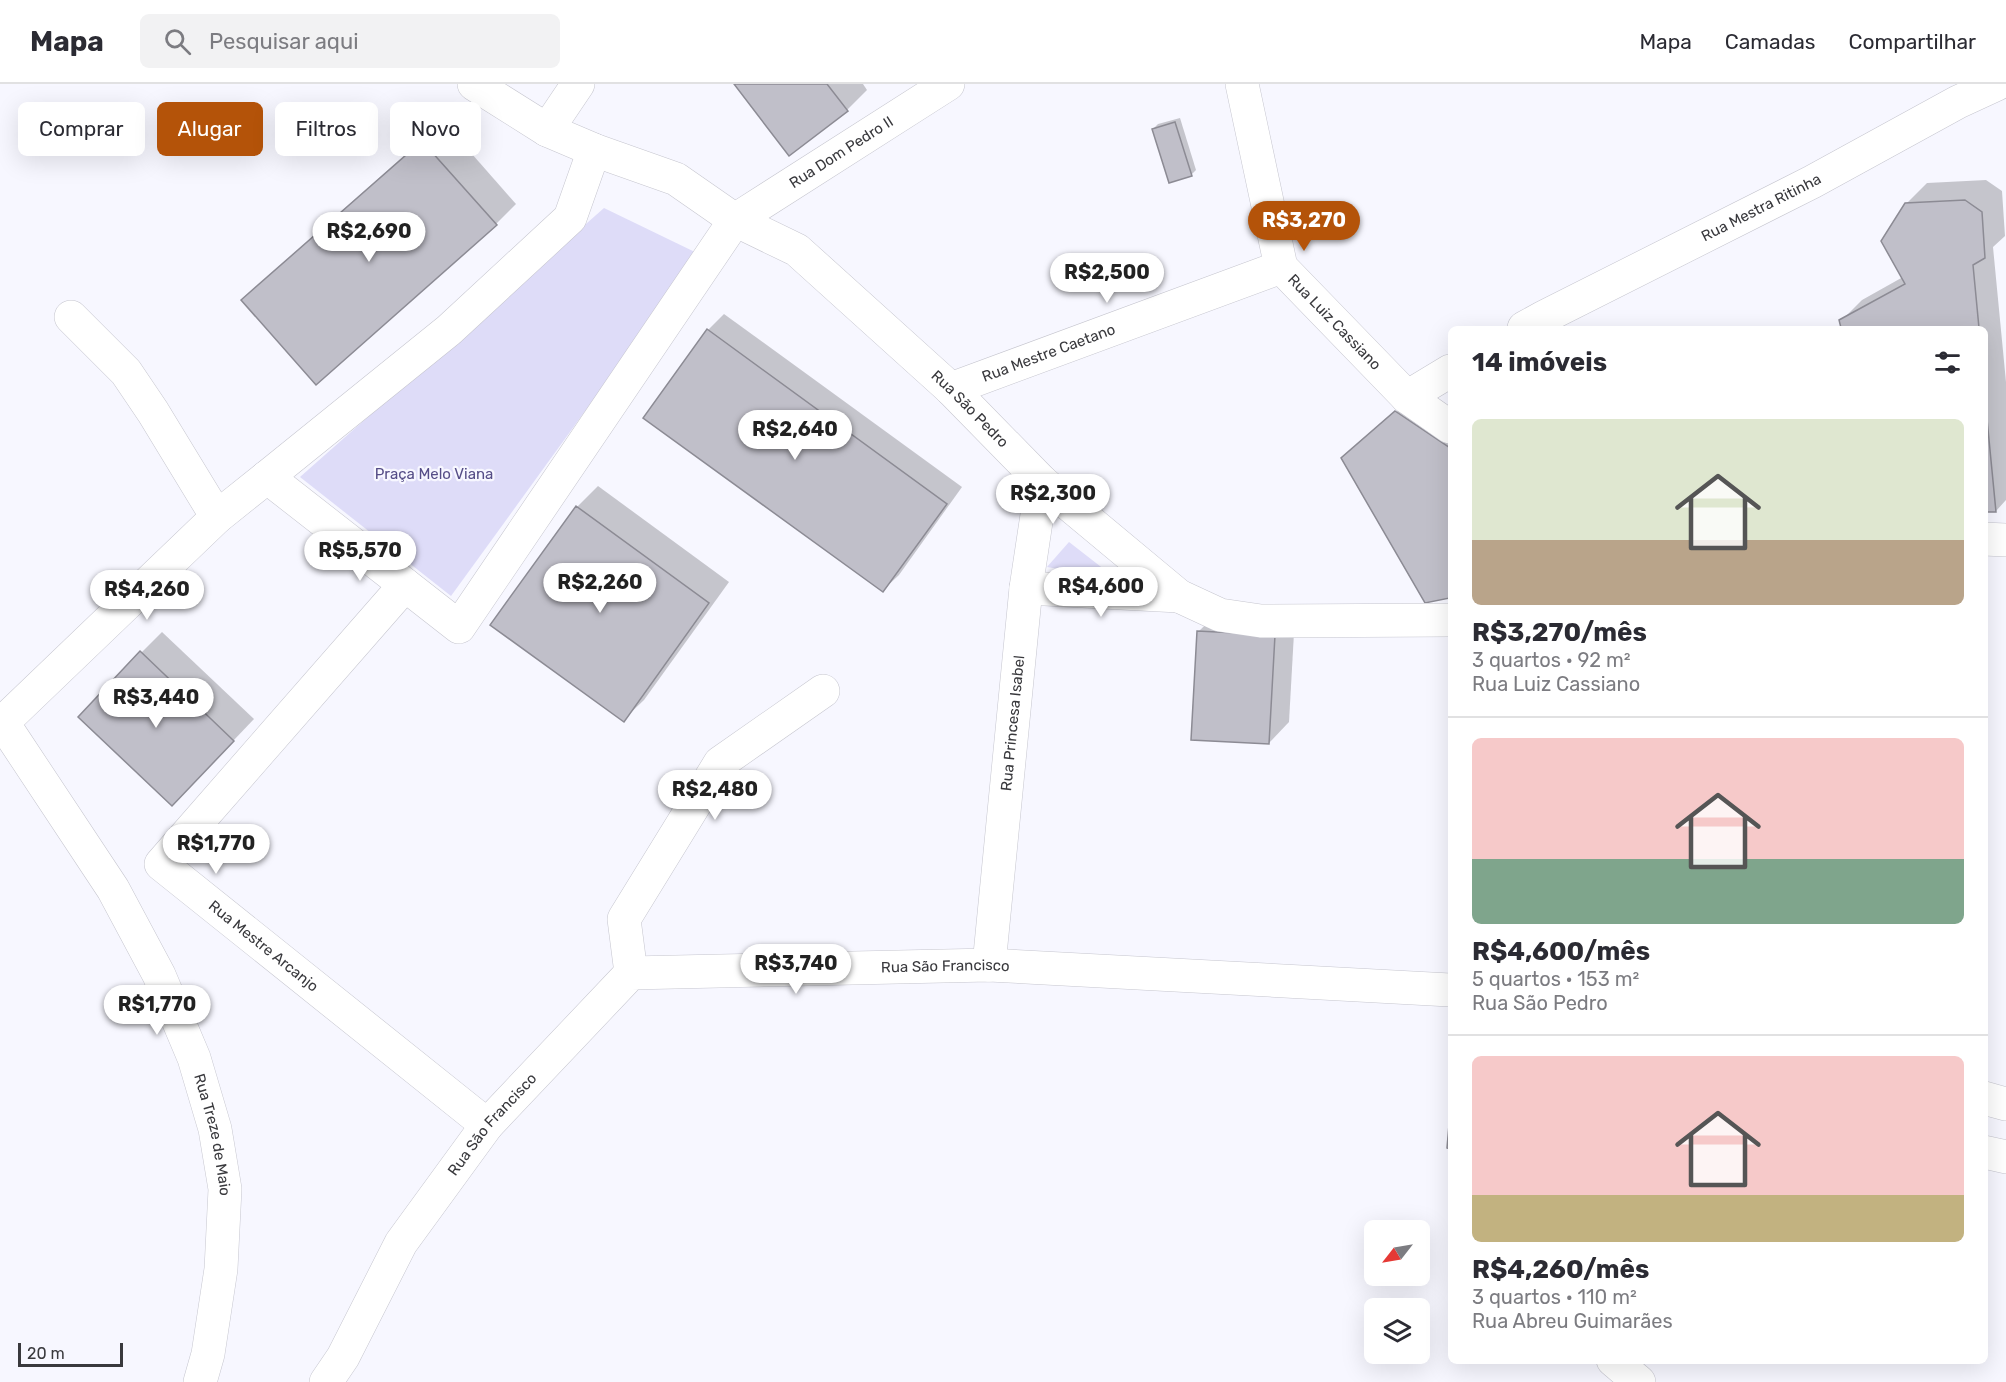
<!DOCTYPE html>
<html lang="pt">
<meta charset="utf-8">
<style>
body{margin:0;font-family:Rubik,sans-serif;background:#f2f2f3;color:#2b2b33;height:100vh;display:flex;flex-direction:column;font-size:22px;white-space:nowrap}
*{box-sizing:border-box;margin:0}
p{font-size:20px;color:#7c7c81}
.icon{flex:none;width:33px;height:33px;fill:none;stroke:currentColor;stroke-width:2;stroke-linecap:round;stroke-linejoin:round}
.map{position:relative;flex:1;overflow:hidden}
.sheet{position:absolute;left:1448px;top:242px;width:540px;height:1038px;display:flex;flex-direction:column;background:#fff;border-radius:9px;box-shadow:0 6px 24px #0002}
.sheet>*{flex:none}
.guide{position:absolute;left:18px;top:18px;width:570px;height:54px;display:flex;gap:12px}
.needle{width:39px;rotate:239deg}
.buttons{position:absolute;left:1364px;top:1136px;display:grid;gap:12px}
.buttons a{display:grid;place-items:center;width:66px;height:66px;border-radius:9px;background:#fff;box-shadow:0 6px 24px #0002;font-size:30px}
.scale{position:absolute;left:18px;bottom:15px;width:105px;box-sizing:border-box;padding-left:6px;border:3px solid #39393d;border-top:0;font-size:16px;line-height:21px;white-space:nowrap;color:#39393d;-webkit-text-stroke:4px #f7f7ff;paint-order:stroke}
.price{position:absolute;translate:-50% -51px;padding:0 14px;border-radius:21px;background:#fff;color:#222;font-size:20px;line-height:39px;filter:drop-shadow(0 2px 3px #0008)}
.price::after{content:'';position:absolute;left:50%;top:36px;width:18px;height:14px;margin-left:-9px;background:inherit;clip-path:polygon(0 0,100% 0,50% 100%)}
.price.on{background:#b45309;color:#fff}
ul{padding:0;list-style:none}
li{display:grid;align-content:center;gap:12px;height:318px;padding:0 24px}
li+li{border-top:2px solid #e1e1e2}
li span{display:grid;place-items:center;height:186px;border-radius:9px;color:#555}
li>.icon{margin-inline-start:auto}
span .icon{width:108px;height:108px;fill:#fffc;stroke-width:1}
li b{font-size:26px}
h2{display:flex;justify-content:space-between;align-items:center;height:72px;padding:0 24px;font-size:26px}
.tag{padding:0 21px;border-radius:9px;background:#fff;box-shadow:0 6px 24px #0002;font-size:21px;line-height:54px}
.tag.on{background:#b45309;color:#fff}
header{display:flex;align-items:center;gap:36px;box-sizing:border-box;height:84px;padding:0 30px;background:#fff;border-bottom:2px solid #e1e1e2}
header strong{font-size:28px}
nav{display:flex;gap:33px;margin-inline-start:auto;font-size:21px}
.search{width:420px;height:54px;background:#f2f2f3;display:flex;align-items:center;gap:15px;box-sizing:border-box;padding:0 21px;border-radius:9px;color:#7c7c81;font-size:22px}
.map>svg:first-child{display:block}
.green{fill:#dedcf8}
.shadow{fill:#0003}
.building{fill:#c0bfc9;stroke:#8c8b94;stroke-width:1.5}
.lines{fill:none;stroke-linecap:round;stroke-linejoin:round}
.street-casing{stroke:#c6c6cf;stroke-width:34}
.secondary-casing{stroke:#c6c6cf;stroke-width:34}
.street{stroke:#fff;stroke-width:33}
.secondary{stroke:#fff;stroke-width:33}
.labels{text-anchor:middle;stroke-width:4.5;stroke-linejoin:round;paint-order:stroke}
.street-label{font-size:15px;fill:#39393d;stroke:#f7f7ff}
.park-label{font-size:15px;fill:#554d87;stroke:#f7f7ff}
</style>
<header>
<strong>Mapa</strong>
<div class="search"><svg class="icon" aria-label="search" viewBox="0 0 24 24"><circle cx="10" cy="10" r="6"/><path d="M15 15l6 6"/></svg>Pesquisar aqui</div>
<nav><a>Mapa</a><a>Camadas</a><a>Compartilhar</a></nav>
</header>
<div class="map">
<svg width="2006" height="1298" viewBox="0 0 2006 1298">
<rect width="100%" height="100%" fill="#f7f7ff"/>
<g class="green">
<polygon points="604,124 699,170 451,512 300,393"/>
<polygon points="1069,458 1105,486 1059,485 1047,483"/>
</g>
<g class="shadow">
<polygon points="736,0 863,0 867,6 847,26"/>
<polygon points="1180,34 1196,86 1191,91 1153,45 1158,40"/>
<polygon points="443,37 516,120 496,140 243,216 264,196"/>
<polygon points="1986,96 2002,107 2005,152 1993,163 2006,298 2006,416 1996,427 1984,427 1984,244 1843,244 1841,237 1862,216 1903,193 1906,120 1927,99"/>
<polygon points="724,230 962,403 899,491 883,506 708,246"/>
<polygon points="1401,324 1450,330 1450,512 1426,518 1343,374 1362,355 1362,357"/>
<polygon points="598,402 729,498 644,616 623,636 577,423"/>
<polygon points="1220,527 1295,531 1289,638 1269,659 1199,547"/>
<polygon points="162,548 254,635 192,700 141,569"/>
</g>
<g class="building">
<polygon points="734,0 827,0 848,27 789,72"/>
<polygon points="1175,38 1192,92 1169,99 1152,45"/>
<polygon points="422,57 497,141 316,301 241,216"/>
<polygon points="1965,116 1982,128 1985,174 1973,181 1979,244 1841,244 1839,236 1905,200 1881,157 1905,119"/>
<polygon points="707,245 947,420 883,508 643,334"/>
<polygon points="1984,304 1996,428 1984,428"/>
<polygon points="1395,327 1450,364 1450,514 1425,519 1341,374"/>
<polygon points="576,422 709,519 624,638 490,541"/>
<polygon points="1197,547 1275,551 1269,660 1191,656"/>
<polygon points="140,567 234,657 172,722 78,633"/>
<polygon points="1450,1029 1450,1065 1447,1064"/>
</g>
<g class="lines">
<g class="street-casing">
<g id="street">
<polyline points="547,46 578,0"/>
<polyline points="594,66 570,134 449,246 267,393 459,543 735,136"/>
<polyline points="71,233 126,288 153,328 217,433"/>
<path id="s1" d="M951 305 1281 183"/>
<path id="s2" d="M405 501 161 780 487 1041"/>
<polyline points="1026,504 1179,512"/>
<path id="s3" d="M3 639 113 805 159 891 194 974 215 1045 225 1105 221 1185 208 1270 200 1298"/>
<polyline points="0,641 217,433 267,393"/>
<path id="s4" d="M989 881 1026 504 1042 398"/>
<polyline points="631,889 624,835 720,679 823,607"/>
<polyline points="1984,1014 2006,1020"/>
<polyline points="1984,1068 2006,1073"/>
<polyline points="1613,1276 1639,1298"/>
<path id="s5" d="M326 1298 343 1273 401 1159 487 1041 631 889 989 881 1450 906"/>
</g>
</g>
<g class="secondary-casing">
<g id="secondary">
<path id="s6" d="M474 0 547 46 594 66 676 95 735 136 797 166 951 305 1042 398 1179 512 1220 531 1261 537 1450 536"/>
<path id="s7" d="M1242 0 1281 183 1407 313 1450 343"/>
<path id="s8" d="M735 136 948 0"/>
<path id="s9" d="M1524 244 1544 233 1812 98 1958 18 1997 0"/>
<polyline points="1407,313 1450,287"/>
<polyline points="1984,455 2006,456"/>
</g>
</g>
<use href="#street" class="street"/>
<use href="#secondary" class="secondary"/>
</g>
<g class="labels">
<g class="street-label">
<text dy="5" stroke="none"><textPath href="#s8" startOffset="126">Rua Dom Pedro II</textPath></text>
<text dy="5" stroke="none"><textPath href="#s9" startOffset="266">Rua Mestra Ritinha</textPath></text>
<text dy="5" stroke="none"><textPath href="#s7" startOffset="264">Rua Luiz Cassiano</textPath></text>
<text dy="5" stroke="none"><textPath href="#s1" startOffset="104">Rua Mestre Caetano</textPath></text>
<text dy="5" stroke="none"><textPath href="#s6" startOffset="600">Rua São Pedro</textPath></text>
<text dy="5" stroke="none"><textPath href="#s4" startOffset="243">Rua Princesa Isabel</textPath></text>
<text dy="5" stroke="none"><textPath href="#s2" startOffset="502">Rua Mestre Arcanjo</textPath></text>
<text dy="5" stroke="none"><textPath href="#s5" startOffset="828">Rua São Francisco</textPath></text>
<text dy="5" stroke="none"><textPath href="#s5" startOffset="308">Rua São Francisco</textPath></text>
<text dy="5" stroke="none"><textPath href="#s3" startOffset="466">Rua Treze de Maio</textPath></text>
</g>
<g class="park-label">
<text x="434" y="395">Praça Melo Viana</text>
</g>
</g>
</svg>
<div class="buttons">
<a><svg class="needle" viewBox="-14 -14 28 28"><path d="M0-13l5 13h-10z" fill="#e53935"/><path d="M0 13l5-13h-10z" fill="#7c7c81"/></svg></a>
<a><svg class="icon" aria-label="layers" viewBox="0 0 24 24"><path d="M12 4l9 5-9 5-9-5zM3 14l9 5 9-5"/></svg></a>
</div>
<div class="scale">20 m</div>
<b class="price on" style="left:1304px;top:168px">R$3,270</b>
<b class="price" style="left:369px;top:179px">R$2,690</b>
<b class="price" style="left:1107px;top:220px">R$2,500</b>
<b class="price" style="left:795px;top:377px">R$2,640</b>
<b class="price" style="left:1053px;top:441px">R$2,300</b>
<b class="price" style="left:360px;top:498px">R$5,570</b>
<b class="price" style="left:600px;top:530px">R$2,260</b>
<b class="price" style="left:1101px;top:534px">R$4,600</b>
<b class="price" style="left:147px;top:537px">R$4,260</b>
<b class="price" style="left:156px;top:645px">R$3,440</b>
<b class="price" style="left:715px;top:737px">R$2,480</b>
<b class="price" style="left:216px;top:791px">R$1,770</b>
<b class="price" style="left:796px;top:911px">R$3,740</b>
<b class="price" style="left:157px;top:952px">R$1,770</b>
<div class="guide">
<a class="tag">Comprar</a>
<a class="tag on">Alugar</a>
<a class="tag">Filtros</a>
<a class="tag">Novo</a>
</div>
<section class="sheet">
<h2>14 imóveis<svg class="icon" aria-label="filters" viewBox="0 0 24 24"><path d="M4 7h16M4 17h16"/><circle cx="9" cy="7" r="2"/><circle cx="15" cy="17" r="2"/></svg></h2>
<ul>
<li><span style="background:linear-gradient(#dfe7d0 65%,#b9a48a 0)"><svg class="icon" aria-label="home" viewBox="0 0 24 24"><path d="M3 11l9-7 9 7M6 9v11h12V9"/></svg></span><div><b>R$3,270/mês</b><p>3 quartos · 92 m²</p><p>Rua Luiz Cassiano</p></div></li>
<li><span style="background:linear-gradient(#f6c9c9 65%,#7fa58c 0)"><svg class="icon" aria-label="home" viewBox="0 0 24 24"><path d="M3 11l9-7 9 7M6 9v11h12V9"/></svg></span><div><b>R$4,600/mês</b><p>5 quartos · 153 m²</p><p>Rua São Pedro</p></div></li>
<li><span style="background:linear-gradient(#f6c9c9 75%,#c2b280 0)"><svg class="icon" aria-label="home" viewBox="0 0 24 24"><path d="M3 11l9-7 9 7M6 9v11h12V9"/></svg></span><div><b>R$4,260/mês</b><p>3 quartos · 110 m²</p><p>Rua Abreu Guimarães</p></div></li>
</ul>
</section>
</div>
